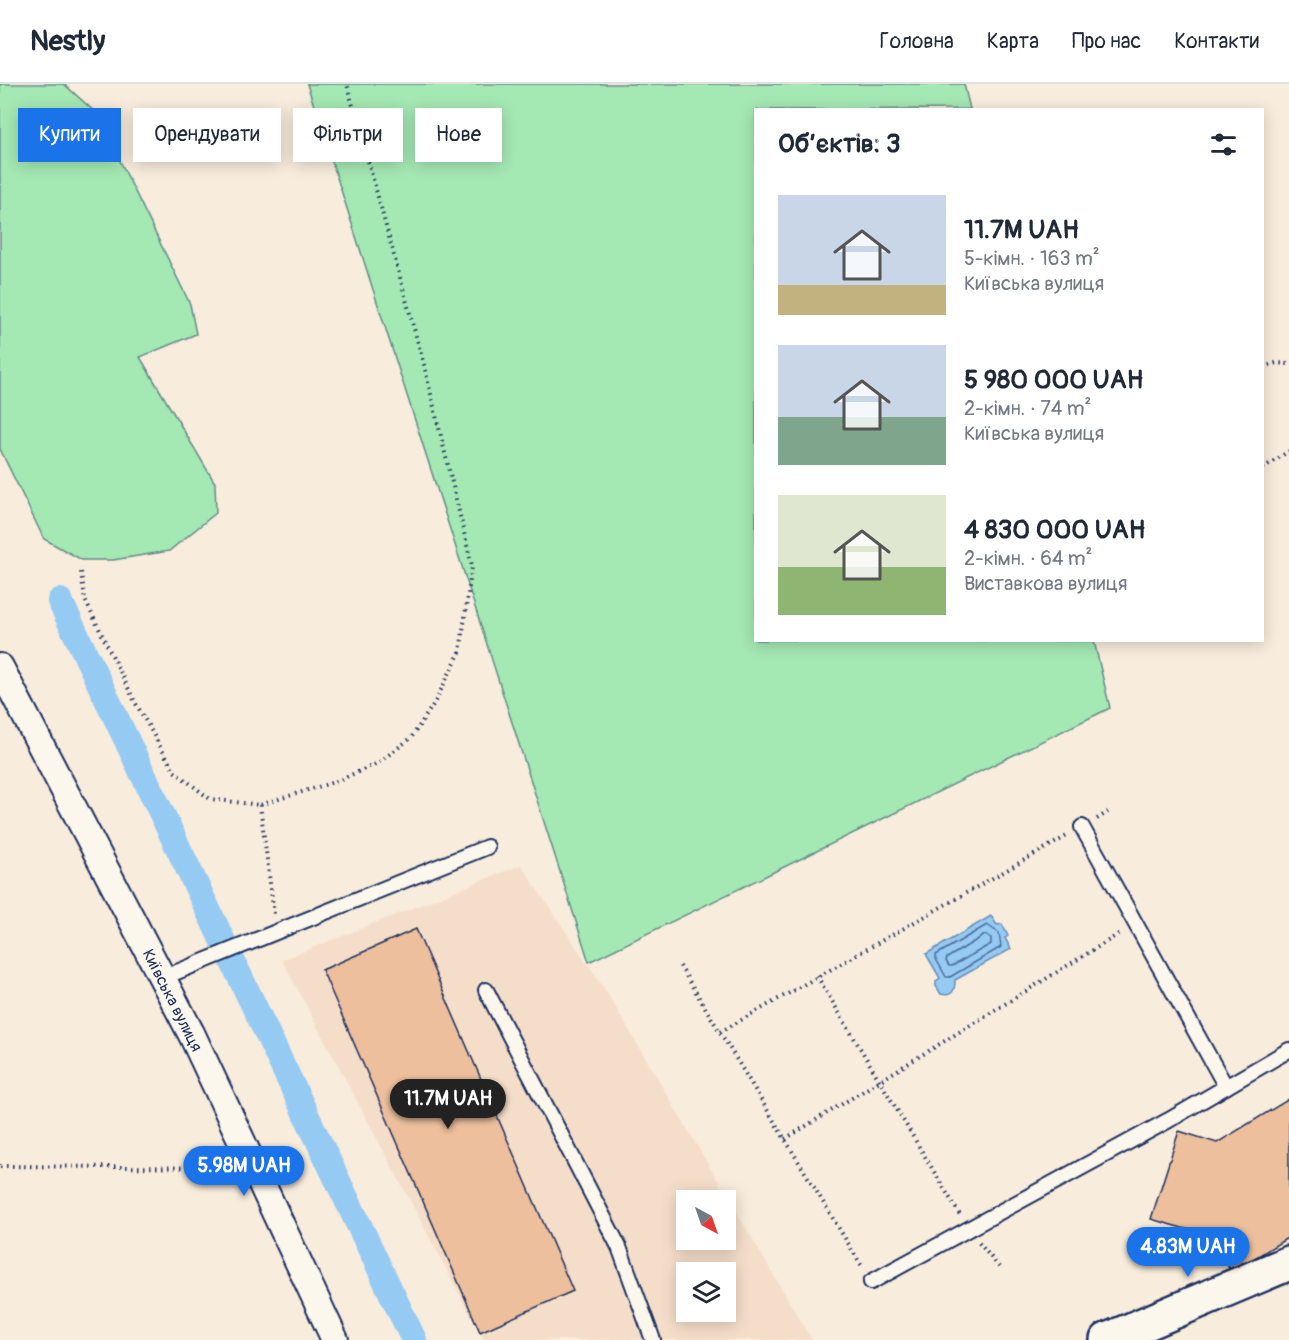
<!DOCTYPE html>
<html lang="uk">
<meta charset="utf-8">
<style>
body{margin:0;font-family:Pangolin,sans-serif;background:#f6f6f7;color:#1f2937;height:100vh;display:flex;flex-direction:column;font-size:22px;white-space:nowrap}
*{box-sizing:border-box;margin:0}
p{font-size:20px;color:#747a83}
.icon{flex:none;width:33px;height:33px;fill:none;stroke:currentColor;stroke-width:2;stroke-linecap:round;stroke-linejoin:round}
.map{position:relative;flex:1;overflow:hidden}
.details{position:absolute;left:754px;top:24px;width:510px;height:534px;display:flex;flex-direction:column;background:#fff;border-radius:0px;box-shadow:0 3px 15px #0003}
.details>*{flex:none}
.hud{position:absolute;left:18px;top:24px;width:570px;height:54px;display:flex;gap:12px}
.needle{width:39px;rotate:140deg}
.fabs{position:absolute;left:676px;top:1106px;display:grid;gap:12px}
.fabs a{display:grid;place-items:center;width:60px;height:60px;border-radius:0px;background:#fff;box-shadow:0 3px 15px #0003;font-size:30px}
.price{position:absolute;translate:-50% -51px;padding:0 14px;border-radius:21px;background:#1a73e8;color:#fff;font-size:20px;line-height:39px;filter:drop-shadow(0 2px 3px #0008)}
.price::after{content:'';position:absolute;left:50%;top:36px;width:18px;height:14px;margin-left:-9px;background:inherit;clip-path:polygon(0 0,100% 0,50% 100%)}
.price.active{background:#222;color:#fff}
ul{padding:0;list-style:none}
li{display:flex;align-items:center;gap:18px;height:150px;padding:0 24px}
li span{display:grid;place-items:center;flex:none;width:168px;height:120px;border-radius:0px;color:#555}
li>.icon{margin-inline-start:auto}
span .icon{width:72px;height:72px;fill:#fffc;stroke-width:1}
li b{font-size:26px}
h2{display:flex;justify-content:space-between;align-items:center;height:72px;padding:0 24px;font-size:26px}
.pill{padding:0 21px;border-radius:0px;background:#fff;box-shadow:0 3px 15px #0003;font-size:21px;line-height:54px}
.pill.active{background:#1a73e8;color:#fff}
header{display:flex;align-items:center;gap:36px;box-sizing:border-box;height:84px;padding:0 30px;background:#fff;border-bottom:2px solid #e0e1e3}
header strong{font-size:28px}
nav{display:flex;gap:33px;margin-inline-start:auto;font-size:21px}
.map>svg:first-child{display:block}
.built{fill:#f5dec9;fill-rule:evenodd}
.green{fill:#a4e8b3;stroke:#608c88;stroke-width:1.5}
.water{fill:#95caf3;stroke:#648cb7;stroke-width:1.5}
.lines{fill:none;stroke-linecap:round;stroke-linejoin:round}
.shore{stroke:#4c6d9a;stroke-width:1.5}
.canal{stroke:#95caf3;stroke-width:26}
.building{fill:#edbf9d;stroke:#1b2f5e;stroke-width:1.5}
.lane-casing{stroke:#1b2f5e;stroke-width:18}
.street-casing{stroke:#1b2f5e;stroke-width:30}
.secondary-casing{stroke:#1b2f5e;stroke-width:38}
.path{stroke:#1b2f5e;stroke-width:4;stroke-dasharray:1.5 4.5;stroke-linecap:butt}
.lane{stroke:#fbf7ec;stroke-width:14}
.street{stroke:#fbf7ec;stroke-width:26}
.secondary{stroke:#fbf7ec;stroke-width:33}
.labels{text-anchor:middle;stroke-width:4.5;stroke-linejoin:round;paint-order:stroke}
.street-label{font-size:16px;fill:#1b2f5e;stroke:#fbf7ec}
</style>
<header>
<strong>Nestly</strong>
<nav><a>Головна</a><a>Карта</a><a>Про нас</a><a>Контакти</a></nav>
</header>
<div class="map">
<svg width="1289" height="1256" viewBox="0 0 1289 1256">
<rect width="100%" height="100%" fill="#f8ecdc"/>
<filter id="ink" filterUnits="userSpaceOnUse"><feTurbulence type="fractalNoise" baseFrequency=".0167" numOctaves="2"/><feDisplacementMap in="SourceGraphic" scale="12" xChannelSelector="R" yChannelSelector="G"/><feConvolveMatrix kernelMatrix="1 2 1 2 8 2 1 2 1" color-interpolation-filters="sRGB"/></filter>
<g filter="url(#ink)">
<path class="built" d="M521 781 607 909 812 1256H484L282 876ZM687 1116H726V1155H687ZM687 1188H726V1227H687Z"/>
<g class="green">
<polygon points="0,0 64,0 97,30 190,220 196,250 140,273 215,399 216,429 169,467 113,476 82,476 44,455 0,365"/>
<polygon points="307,0 964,0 970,25 756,26 756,556 1094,557 1110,624 589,878"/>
</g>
<path class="water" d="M991 832 997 841 1002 840 1008 852 1005 854 1011 865 955 896C955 906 953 913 941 910L936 902V897L940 894 926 870Z"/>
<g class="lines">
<g class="shore">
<polygon points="987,841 999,849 1001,863 950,893 946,893 936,875 936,871"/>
<polygon points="985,851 991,854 991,860 952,882 949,882 946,877 947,874"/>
</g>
<polyline class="canal" points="60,517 414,1256"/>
</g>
<g class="building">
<polygon points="416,845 573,1207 480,1248 322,886"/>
<polygon points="1289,1015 1289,1153 1232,1188 1206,1151 1151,1135 1179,1047 1217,1059"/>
</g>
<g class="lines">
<g class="lane-casing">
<g id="lane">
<polyline points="1082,743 1226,1003"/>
<polyline points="162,894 487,763"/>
<polyline points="486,906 619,1163 653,1256"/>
<polyline points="871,1198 1169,1036 1289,966"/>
</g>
</g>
<g class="street-casing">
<polyline id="street" points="0,583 192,951 335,1256"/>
</g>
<g class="secondary-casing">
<polyline id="secondary" points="1107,1256 1289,1179"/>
</g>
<g class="path">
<polyline points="1263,283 1276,279 1289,280"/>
<polyline points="1263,384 1289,367"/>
<polyline points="81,488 85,516 135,618 174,687 210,715 260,721 337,697 378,679 411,654 435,618 460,568 472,482 424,281 347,0"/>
<polyline points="260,721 274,830"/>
<polyline points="1097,735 1108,728"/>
<polyline points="680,882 863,1184"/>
<polyline points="817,892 960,1131"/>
<polyline points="720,948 1067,752"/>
<polyline points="785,1055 1119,850"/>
<polyline points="0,1082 227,1084"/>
<polyline points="979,1159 999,1183"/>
</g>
<use href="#lane" class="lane"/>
<use href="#street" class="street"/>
<use href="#secondary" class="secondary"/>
</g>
</g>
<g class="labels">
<g class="street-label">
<text transform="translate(173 916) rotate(63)" y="6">Київська вулиця</text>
</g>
</g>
</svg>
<div class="fabs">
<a><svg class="needle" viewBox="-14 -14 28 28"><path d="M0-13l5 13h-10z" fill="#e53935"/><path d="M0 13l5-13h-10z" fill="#747a83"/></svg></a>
<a><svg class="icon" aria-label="layers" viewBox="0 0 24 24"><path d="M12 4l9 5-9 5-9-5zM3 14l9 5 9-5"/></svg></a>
</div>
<b class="price active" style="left:448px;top:1046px">11.7M UAH</b>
<b class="price" style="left:244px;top:1113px">5.98M UAH</b>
<b class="price" style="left:1188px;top:1194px">4.83M UAH</b>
<div class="hud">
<a class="pill active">Купити</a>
<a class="pill">Орендувати</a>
<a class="pill">Фільтри</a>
<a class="pill">Нове</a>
</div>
<section class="details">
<h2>Об’єктів: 3<svg class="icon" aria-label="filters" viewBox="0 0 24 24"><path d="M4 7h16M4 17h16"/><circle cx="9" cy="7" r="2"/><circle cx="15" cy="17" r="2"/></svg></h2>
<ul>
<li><span style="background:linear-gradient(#c9d6e8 75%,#c2b280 0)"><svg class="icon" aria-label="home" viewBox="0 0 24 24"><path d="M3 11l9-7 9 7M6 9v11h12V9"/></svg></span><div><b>11.7M UAH</b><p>5-кімн. · 163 m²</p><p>Київська вулиця</p></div></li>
<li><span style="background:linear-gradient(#c9d6e8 60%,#7fa58c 0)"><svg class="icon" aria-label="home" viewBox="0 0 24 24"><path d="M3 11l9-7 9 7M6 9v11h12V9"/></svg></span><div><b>5 980 000 UAH</b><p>2-кімн. · 74 m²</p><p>Київська вулиця</p></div></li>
<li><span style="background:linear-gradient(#dfe7d0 60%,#8fb573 0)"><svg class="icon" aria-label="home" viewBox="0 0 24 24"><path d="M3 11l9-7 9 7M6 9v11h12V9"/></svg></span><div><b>4 830 000 UAH</b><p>2-кімн. · 64 m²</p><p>Виставкова вулиця</p></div></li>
</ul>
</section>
</div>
